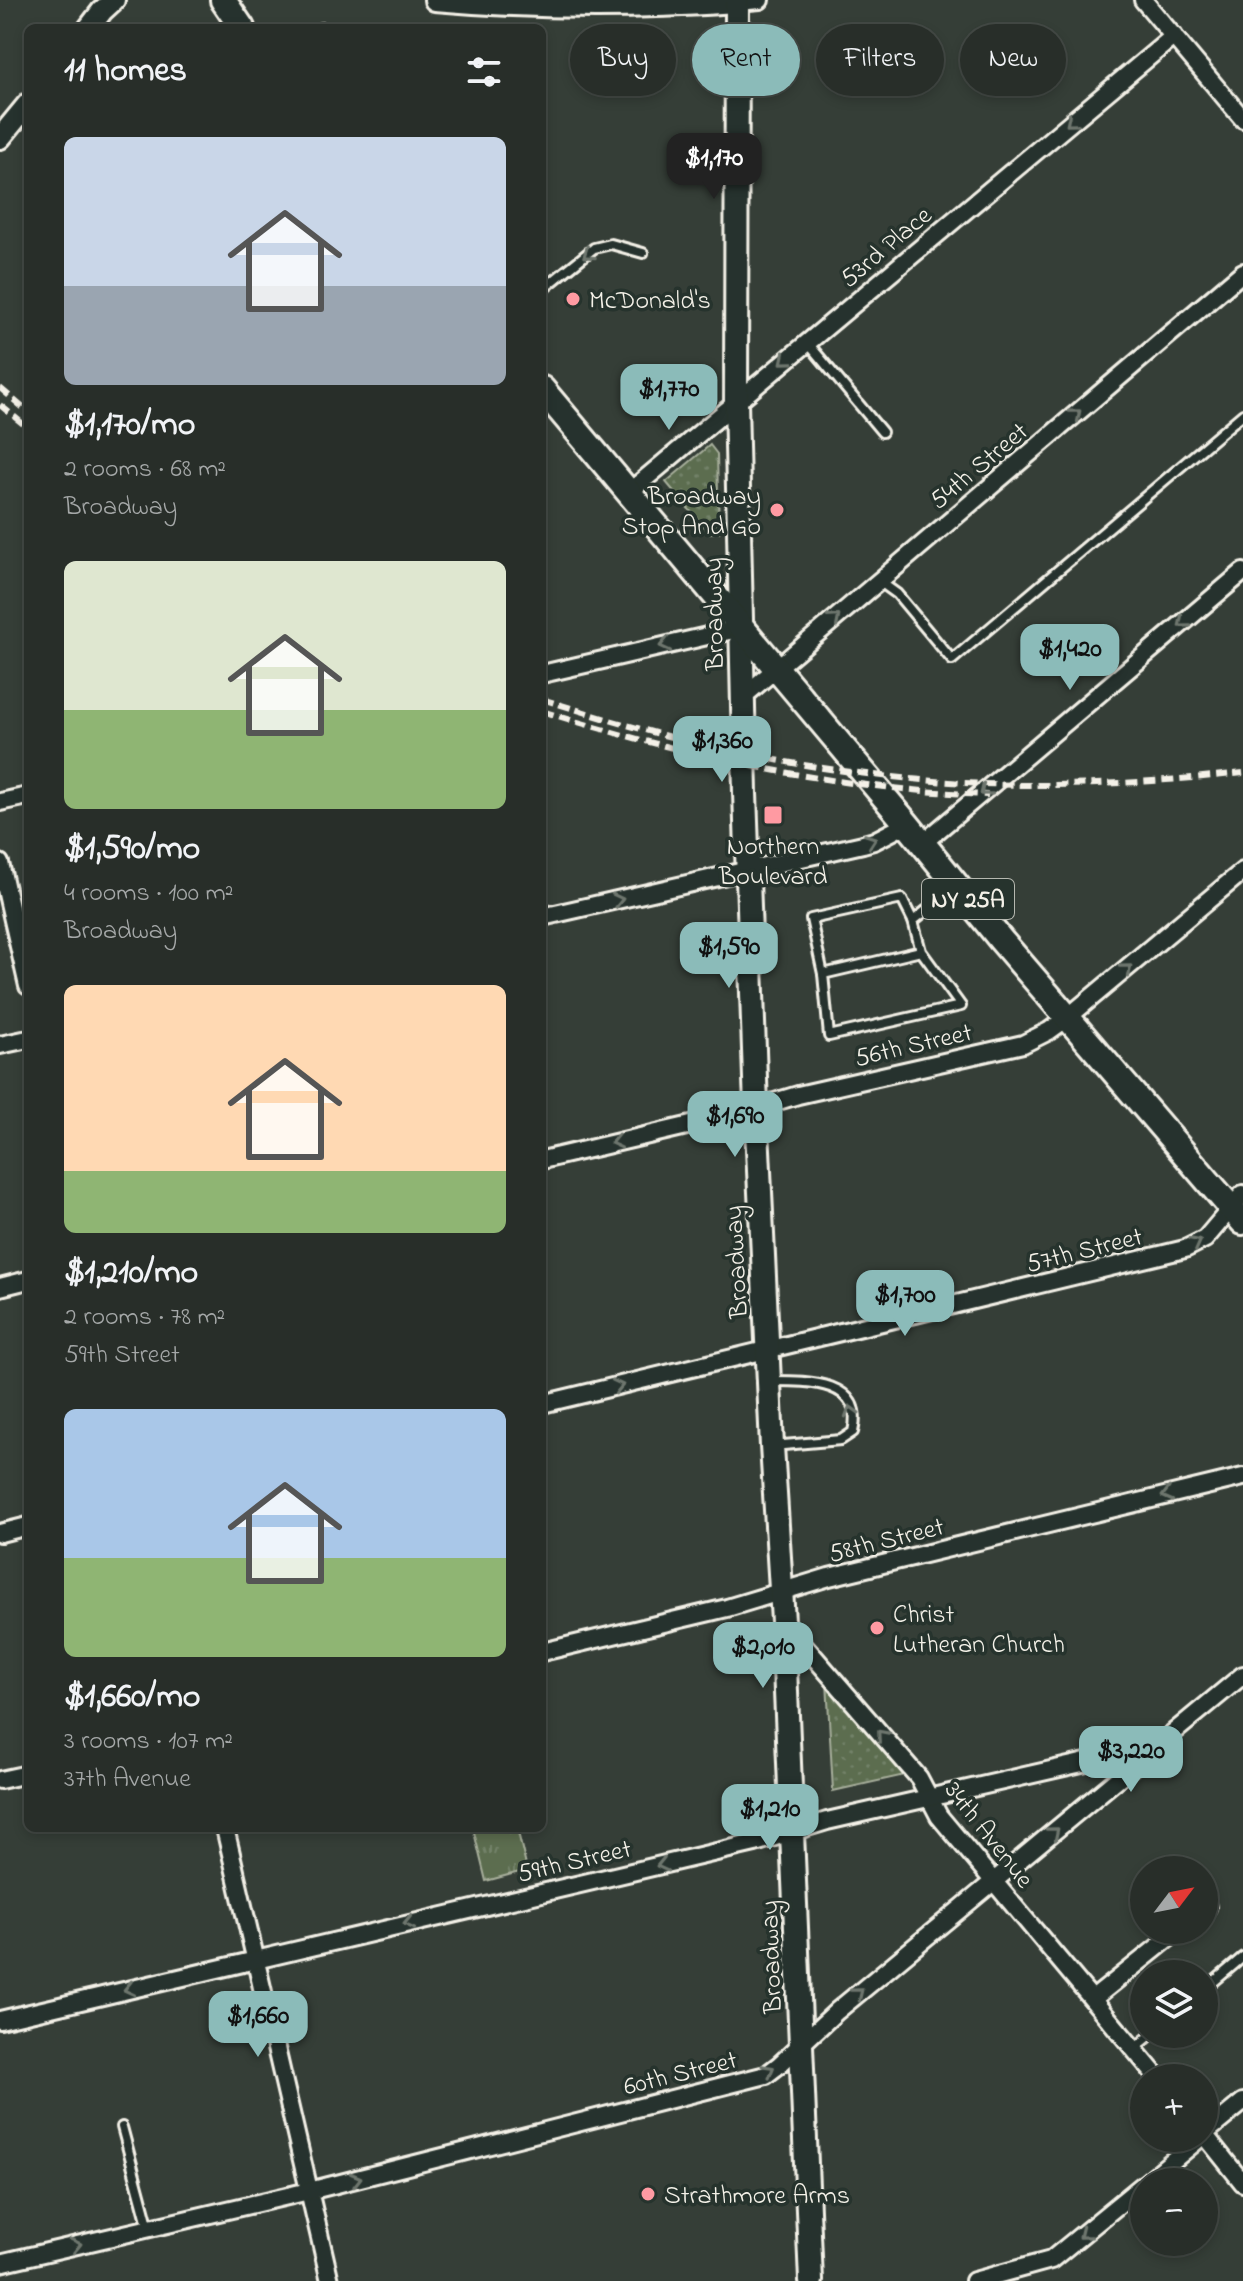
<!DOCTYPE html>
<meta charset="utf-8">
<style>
body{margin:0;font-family:"Indie Flower",sans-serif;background:#303631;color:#f1f3f6;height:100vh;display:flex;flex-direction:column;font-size:30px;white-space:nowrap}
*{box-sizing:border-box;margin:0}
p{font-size:26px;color:#a5a8a8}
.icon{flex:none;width:44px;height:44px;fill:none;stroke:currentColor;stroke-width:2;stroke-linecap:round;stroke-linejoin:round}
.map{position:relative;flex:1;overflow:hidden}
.sheet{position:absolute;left:24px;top:24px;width:522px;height:1808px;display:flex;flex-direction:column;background:#282e29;border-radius:12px;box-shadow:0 4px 12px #0003,0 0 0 2px #444a46}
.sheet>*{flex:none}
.hud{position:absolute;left:570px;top:24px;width:552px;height:72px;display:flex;gap:16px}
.needle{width:52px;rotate:58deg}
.controls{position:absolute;left:1130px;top:1856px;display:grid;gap:16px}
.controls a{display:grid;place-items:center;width:88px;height:88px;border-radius:50%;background:#282e29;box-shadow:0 4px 12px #0003,0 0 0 2px #444a46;font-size:40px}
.price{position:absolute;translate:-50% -68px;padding:0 18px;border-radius:16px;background:#8bbbb9;color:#111;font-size:26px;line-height:52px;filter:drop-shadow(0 2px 4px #0008)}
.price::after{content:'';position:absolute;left:50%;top:48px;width:24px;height:18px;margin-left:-12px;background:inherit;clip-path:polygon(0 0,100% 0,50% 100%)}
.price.selected{background:#222;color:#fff}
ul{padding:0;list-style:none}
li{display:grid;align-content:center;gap:16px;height:424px;padding:0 40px}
li span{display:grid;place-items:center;height:248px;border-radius:12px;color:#555}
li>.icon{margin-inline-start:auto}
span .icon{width:144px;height:144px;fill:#fffc;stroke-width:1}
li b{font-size:34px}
h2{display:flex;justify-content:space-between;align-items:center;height:96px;padding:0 40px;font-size:34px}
.tag{padding:0 28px;border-radius:36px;background:#282e29;box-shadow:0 4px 12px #0003,0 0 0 2px #444a46;font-size:28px;line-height:72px}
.tag.selected{background:#8bbbb9;color:#111}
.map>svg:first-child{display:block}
.grass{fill:url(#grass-tufts);stroke:#a8af9c;stroke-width:2}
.park{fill:url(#park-dots);stroke:#a8af9c;stroke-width:2}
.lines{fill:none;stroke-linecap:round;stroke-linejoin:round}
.service-casing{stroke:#f4f1e8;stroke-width:14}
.minor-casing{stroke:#f4f1e8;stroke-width:22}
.tertiary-casing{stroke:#f4f1e8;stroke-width:26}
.secondary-casing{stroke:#f4f1e8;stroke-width:28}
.primary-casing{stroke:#f4f1e8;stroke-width:30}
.service{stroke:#26332d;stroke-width:8}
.minor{stroke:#26332d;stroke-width:16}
.tertiary{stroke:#26332d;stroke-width:20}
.secondary{stroke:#26332d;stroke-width:22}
.primary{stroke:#26332d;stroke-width:24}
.rail{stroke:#f4f1e8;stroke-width:6;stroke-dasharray:12 6;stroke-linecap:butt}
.oneway{stroke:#6e766e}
.poi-dot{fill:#ff9aa2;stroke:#26332d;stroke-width:3}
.labels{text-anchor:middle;stroke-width:7;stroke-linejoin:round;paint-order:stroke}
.shield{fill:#26332d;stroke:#b6b8b0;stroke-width:2}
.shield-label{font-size:24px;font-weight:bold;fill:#f4f1e8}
.street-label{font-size:26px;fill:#f4f1e8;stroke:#26332d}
.poi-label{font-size:26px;fill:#f4f1e8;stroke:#26332d;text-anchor:start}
</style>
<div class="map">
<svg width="1243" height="2281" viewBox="0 0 1243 2281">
<defs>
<pattern id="grass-tufts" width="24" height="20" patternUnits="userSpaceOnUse" patternTransform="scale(2)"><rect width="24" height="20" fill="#5b6d50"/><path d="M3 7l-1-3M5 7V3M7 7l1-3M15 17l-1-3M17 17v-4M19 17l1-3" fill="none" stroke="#738269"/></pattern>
<pattern id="park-dots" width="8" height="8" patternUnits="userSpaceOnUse" patternTransform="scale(2)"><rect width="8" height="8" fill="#5b6d50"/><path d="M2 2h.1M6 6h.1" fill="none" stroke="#738269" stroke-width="1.8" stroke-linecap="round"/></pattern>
</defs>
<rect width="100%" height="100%" fill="#353e37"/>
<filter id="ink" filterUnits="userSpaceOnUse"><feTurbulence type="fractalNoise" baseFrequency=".0125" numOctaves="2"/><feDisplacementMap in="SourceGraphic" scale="16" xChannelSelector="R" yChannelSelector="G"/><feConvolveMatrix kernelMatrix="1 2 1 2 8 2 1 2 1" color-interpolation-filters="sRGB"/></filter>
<g filter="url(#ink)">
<polygon class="grass" points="473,1828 517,1828 527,1870 486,1881"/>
<g class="park">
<polygon points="710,445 717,454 719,532 709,533 666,482"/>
<polygon points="827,1682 905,1775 833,1791"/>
</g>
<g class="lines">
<g class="service-casing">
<g id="service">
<polyline points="321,28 323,28"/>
<polyline points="542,290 594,248 611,244 643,253"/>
<polyline points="807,342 882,432"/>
<polyline points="879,581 897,594 952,660 1243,414"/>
<polyline points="921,951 823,974 829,1036 961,1006 921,951 913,921 953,889"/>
<polyline points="823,974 811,919 902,899 913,921"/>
<path d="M772 1381C806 1381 866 1380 853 1432L841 1440 772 1446"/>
<polyline points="1204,1990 1243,1957"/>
<polyline points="1134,2049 1152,2034"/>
<polyline points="122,2127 149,2228"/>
</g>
</g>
<g class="minor-casing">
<g id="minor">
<polyline points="1143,0 1243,119"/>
<polyline points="737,2 760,0"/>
<polyline points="628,493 1174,36"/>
<polyline points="542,674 742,628"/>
<polyline points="744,696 1243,272"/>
<polyline points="0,802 28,796"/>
<polyline points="923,843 1243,572"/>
<polyline points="0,863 28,986"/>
<polyline points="542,917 863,844 874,841 907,824"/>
<polyline points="0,1045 28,1039"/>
<polyline points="542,1160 721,1118 798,1095 1023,1044 1049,1031 1067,1018 1243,871"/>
<polyline points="0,1287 28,1280"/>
<polyline points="542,1404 1185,1249 1205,1239 1243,1194"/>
<polyline points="0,1533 28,1526"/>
<polyline points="783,1621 919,1778 939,1816 1158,2078"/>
<polyline points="542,1652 727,1608 829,1577 1243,1477"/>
<polyline points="0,1780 28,1774"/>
<polyline points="225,1828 330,2281"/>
<polyline points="1204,1910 1207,1907"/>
<polyline points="1093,1999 1179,1930"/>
<polyline points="0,2020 755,1843 827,1821 1152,1747"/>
<polyline points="1204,2134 1243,2183"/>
<polyline points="1204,2134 1243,2102"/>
<polyline points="1147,2182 1200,2138"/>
<polyline points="0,2263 309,2191 766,2075 779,2065 837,2011 1243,1675"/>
<polyline points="974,2281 1051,2260 1144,2184"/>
</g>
</g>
<g class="tertiary-casing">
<g id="tertiary">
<path d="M435 0C536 9 636 9 737 2"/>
<polyline points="89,28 102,11 114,0"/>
<polyline points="0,138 28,104"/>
</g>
</g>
<g class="secondary-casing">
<polyline id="secondary" points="737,0 736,401 745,793 756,1107 772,1446 783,1621 811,2281"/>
</g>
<g class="primary-casing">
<g id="primary">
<polyline points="223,0 242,28"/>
<polyline points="542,389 907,824 1001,940 1243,1222"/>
</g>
</g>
<use href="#service" class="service"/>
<use href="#minor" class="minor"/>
<use href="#tertiary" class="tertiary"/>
<use href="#secondary" class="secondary"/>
<use href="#primary" class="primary"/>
<g class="rail">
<polyline points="0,388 28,412"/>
<polyline points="0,405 28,428"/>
<path d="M542 699C575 709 608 720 641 729 765 764 914 786 1043 785 1110 785 1177 780 1243 773"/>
<path d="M542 711C689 757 833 789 988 795"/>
</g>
</g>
<defs><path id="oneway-chevron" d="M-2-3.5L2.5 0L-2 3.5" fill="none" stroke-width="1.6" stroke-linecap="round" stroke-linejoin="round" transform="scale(2)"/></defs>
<g class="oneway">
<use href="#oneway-chevron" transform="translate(1071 122) rotate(140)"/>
<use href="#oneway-chevron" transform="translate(588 254) rotate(146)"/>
<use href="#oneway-chevron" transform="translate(785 360) rotate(140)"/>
<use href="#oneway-chevron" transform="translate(1076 414) rotate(-40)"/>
<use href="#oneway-chevron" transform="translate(835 619) rotate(-41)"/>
<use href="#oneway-chevron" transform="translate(1183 623) rotate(140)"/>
<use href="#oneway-chevron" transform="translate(665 645) rotate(167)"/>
<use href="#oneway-chevron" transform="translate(985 791) rotate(140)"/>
<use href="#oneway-chevron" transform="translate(871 840) rotate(-20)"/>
<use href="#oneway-chevron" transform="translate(618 900) rotate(-13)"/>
<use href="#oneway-chevron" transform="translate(1127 969) rotate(-40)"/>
<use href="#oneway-chevron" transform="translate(616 1142) rotate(167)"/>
<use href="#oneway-chevron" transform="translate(1196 1243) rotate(-28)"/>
<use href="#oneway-chevron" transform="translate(618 1386) rotate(-13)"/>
<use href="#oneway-chevron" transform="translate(851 1411) rotate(-106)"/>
<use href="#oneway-chevron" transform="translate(1167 1495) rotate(166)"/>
<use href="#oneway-chevron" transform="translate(882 1735) rotate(-131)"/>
<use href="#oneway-chevron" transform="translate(1054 1832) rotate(-40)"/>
<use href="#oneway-chevron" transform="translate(662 1865) rotate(167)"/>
<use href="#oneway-chevron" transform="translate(409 1923) rotate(167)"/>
<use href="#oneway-chevron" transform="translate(129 1989) rotate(167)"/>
<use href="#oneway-chevron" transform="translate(858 1993) rotate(-39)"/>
<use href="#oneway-chevron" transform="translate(769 2070) rotate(-30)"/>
<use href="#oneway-chevron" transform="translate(356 2179) rotate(-14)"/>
<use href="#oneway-chevron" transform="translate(1084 2234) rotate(141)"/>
<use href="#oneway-chevron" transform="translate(76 2245) rotate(-13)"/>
</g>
</g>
<g class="poi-dot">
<circle cx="573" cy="299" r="8"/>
<circle cx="777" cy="510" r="8"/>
<rect x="763" y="805" width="20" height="20" rx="4"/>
<circle cx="877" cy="1628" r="8"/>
<circle cx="648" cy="2194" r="8"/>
</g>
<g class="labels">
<rect class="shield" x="922" y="879" width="92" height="40" rx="6"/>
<g class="shield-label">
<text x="968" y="907">NY 25A</text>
</g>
<g class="street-label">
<text transform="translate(885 246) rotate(-40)" y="9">53rd Place</text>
<text transform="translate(978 465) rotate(-40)" y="9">54th Street</text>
<text transform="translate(713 614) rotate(-91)" y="9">Broadway</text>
<text transform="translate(913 1044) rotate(-13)" y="9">56th Street</text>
<text transform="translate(1084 1249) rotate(-14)" y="9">57th Street</text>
<text transform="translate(735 1262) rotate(-93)" y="9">Broadway</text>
<text transform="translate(886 1539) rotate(-14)" y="9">58th Street</text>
<text transform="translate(990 1834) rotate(52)" y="9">34th Avenue</text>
<text transform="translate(574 1860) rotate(-13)" y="9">59th Street</text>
<text transform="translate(770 1957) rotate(-92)" y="9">Broadway</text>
<text transform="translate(680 2072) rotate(-14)" y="9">60th Street</text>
</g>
<g class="poi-label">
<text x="589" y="308">McDonald's</text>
<text x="761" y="504" text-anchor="end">Broadway<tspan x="761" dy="30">Stop And Go</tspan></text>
<text x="773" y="854" text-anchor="middle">Northern<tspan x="773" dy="30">Boulevard</tspan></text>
<text x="893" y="1622">Christ<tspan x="893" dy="30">Lutheran Church</tspan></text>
<text x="664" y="2203">Strathmore Arms</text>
</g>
</g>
</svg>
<div class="controls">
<a><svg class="needle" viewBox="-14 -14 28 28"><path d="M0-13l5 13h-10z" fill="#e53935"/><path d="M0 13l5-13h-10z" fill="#a5a8a8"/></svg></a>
<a><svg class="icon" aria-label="layers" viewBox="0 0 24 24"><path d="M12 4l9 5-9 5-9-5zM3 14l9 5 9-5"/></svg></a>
<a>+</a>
<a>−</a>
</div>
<b class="price selected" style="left:714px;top:201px">$1,170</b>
<b class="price" style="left:669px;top:432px">$1,770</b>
<b class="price" style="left:1070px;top:692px">$1,420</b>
<b class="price" style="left:722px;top:784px">$1,360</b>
<b class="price" style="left:729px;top:990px">$1,590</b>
<b class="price" style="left:735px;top:1159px">$1,690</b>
<b class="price" style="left:905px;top:1338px">$1,700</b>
<b class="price" style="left:763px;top:1690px">$2,010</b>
<b class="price" style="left:1131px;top:1794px">$3,220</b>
<b class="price" style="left:770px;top:1852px">$1,210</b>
<b class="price" style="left:258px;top:2059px">$1,660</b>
<div class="hud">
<a class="tag">Buy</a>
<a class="tag selected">Rent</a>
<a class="tag">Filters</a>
<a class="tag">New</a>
</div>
<section class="sheet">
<h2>11 homes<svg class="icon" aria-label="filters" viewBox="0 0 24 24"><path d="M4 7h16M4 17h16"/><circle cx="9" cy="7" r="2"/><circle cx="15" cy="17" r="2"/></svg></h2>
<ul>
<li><span style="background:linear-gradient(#c9d6e8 60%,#9aa5b1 0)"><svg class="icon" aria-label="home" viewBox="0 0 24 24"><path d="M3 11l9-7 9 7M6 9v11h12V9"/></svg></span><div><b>$1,170/mo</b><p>2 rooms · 68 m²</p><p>Broadway</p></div></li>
<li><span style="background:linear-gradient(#dfe7d0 60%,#8fb573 0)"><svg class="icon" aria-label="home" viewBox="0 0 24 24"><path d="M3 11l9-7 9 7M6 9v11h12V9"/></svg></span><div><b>$1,590/mo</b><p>4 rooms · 100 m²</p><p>Broadway</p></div></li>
<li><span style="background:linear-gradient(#ffd9b3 75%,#8fb573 0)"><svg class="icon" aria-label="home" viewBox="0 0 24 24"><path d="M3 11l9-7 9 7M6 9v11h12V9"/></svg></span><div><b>$1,210/mo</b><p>2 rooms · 78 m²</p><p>59th Street</p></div></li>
<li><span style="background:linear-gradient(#a9c7e8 60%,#8fb573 0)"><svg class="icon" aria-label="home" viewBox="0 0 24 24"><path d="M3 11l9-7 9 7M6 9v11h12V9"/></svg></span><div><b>$1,660/mo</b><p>3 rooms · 107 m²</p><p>37th Avenue</p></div></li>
</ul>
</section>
</div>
